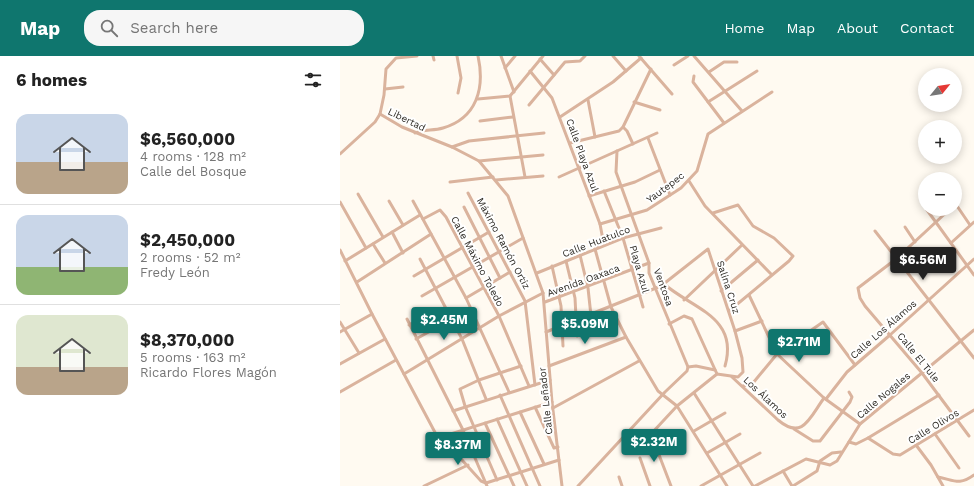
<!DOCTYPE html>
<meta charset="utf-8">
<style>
body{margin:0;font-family:"Work Sans",sans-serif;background:#f6f6f6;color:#222;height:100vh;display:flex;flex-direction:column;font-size:15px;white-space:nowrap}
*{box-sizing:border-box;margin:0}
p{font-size:13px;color:#767676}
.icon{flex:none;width:22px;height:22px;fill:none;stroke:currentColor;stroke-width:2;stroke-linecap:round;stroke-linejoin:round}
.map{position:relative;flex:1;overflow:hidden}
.side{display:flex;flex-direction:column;background:#fff;width:340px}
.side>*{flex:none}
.needle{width:26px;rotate:60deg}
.buttons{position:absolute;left:578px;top:12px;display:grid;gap:8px}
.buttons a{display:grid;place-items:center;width:44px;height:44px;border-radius:50%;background:#fff;box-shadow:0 2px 10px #0003;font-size:20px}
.price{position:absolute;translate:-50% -34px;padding:0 9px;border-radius:4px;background:#0f766e;color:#fff;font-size:13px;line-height:26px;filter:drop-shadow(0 1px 2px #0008)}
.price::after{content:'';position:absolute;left:50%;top:24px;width:12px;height:9px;margin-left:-6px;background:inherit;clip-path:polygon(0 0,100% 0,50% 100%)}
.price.active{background:#222;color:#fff}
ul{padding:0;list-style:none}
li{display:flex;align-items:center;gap:12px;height:100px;padding:0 16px}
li+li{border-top:1px solid #e0e0e0}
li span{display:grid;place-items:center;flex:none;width:112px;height:80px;border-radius:12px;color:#555}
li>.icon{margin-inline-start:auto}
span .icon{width:48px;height:48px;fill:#fffc;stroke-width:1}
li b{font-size:17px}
h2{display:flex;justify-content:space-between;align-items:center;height:48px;padding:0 16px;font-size:17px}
header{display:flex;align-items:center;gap:24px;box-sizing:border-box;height:56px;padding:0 20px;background:#0f766e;color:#fff}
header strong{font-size:19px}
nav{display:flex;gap:22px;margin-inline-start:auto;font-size:14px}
.search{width:280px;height:36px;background:#f6f6f6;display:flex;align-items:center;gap:10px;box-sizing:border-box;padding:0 14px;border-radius:16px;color:#767676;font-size:15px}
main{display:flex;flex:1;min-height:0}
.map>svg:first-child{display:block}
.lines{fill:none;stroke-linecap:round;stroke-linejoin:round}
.minor{stroke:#dab39d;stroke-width:3}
.labels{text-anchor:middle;stroke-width:4;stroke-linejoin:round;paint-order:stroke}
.street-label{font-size:10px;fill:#2c2923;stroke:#fff}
</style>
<header>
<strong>Map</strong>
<div class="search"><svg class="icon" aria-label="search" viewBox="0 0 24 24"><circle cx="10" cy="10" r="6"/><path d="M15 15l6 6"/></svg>Search here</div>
<nav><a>Home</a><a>Map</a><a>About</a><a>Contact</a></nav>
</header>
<main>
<section class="side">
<h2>6 homes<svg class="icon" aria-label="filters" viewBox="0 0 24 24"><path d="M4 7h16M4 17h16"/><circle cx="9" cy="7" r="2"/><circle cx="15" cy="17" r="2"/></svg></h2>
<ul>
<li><span style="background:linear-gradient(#c9d6e8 60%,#b9a48a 0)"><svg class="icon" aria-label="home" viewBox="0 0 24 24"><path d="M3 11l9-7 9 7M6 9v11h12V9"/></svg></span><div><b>$6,560,000</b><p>4 rooms · 128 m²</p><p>Calle del Bosque</p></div></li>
<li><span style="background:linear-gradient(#c9d6e8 65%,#8fb573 0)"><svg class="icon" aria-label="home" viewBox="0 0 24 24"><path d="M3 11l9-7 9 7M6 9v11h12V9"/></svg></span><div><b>$2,450,000</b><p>2 rooms · 52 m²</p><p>Fredy León</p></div></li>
<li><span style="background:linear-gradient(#dfe7d0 65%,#b9a48a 0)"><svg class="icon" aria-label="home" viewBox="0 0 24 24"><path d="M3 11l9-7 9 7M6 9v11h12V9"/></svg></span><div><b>$8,370,000</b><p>5 rooms · 163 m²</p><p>Ricardo Flores Magón</p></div></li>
</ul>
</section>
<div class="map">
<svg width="634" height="430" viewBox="0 0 634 430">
<rect width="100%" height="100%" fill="#fffaf1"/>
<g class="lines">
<g class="minor">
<polyline points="93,0 94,4"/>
<polyline points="117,0 121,22 118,37"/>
<polyline points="161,0 174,36"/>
<polyline points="273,0 286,15"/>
<polyline points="299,0 332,38"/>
<polyline points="354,0 402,55"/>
<polyline points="200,3 214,19"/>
<polyline points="334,9 348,0"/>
<polyline points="165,12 175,0"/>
<polyline points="190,15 212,42 260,168 263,184 255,193 271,251 286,281 318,335 337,350 387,430"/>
<polyline points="369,16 384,6 397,6"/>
<polyline points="354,20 353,26 384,67"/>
<polyline points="45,33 63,31"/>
<polyline points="170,40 185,121"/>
<polyline points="138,43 170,40 203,0"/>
<polyline points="248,44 255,81"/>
<polyline points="294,46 320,54"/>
<polyline points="368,46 417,15"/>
<polyline points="189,49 225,6 240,5 245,0"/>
<polyline points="40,58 62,71 112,91 139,105 168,140 203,237 212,346 222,430"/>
<polyline points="220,61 273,26 301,2"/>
<polyline points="140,65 173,61"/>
<polyline points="283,71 287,75 293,88"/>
<path d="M75 77C84 73 93 75 103 72 137 62 145 32 138 0"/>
<polyline points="308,82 330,139"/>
<polyline points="230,87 279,75 283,71 311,13"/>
<polyline points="112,91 129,85 204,77"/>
<polyline points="0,98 35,66 40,58 44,39 46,13 56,2 77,0"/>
<polyline points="139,105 203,99"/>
<polyline points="219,121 317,77"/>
<polyline points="156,124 203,120"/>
<polyline points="349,125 365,150 431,218"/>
<polyline points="110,126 153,121"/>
<polyline points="264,135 283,182 303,251"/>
<polyline points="128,137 185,245 195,329"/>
<polyline points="18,138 43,181"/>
<polyline points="249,140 295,126 320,114"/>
<polyline points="49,145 63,169"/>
<polyline points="73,145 126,242 169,336"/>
<polyline points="0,146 26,192"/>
<polyline points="615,147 630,169"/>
<polyline points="124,151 160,222"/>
<polyline points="610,153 556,203 518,232 520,242 525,250 582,317 629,380"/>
<polyline points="587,154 634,219"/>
<polyline points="373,157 398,149 413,170 434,182 453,200 449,205 389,255"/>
<polyline points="83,163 100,154 106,161 159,260 189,330"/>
<polyline points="260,168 307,154 341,132 357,115 368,78 432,36"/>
<polyline points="565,171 575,186"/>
<polyline points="535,175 634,302"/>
<polyline points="52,176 63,197"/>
<polyline points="611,187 634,166"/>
<polyline points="33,188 45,207"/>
<polyline points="0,194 32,258 98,382 105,393 122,404 141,425 146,427"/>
<polyline points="240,199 248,232 252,269"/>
<polyline points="80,203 122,283 146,343"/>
<polyline points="5,205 80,159"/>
<polyline points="226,205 235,242 237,280"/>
<polyline points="212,210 221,250 223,290"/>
<polyline points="197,217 283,182 321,172"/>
<polyline points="74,220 149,176"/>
<polyline points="17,226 91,178"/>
<path d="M324 228C353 253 399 261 385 310"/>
<polyline points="381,235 418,204"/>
<polyline points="409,239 437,298 484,342 520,368"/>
<polyline points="82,240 183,182"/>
<polyline points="126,242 170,216"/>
<polyline points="344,244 402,189"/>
<polyline points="205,246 309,207"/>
<polyline points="67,263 123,374 147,430"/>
<polyline points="0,266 19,297"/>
<polyline points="329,268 344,260 352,263 377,318"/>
<polyline points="69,269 81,262"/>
<polyline points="395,275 422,265"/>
<polyline points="0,276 32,258"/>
<polyline points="206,276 321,230 368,193 395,275 402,302 403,316 398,321 377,318 337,350 311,378 331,430"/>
<polyline points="76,283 112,263"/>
<polyline points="0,308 45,283"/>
<polyline points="209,310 286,281"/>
<polyline points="348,311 356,310 375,314"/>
<polyline points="64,318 159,260 203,237"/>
<path d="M392 321 438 364C463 385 470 361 484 342"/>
<polyline points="403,330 413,327 437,298 483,266 515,309"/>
<polyline points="0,336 56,304"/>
<polyline points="354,337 413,430"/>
<polyline points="160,339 200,430"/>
<polyline points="486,343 507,316 550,279 634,203"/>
<polyline points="195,351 214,392 218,391"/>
<polyline points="213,352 299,305"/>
<polyline points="113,355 210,324"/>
<polyline points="180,356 204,408"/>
<polyline points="157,363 187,430"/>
<polyline points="145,367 174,430"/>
<polyline points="454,373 473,385 480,385 510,346 512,341 509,336"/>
<polyline points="354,375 385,357"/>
<polyline points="595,378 619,412"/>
<polyline points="98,382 212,346"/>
<polyline points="528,382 599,339"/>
<polyline points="509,386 516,388 528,382 553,398 560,399 634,354"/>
<polyline points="576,389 591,409 603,430"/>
<polyline points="367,397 400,378"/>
<polyline points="300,402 310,430"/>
<polyline points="443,415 452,430"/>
<polyline points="279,421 282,430"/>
<path d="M598 421C614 424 619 430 634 419"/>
<polyline points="157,424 125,350 120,333 139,324 181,310"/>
<polyline points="146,427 219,404"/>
<polyline points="84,430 128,409"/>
<polyline points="238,430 325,336 347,315 348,311 309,217 309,207 276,116 277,95"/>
<polyline points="361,430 420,397"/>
<polyline points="415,430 466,403 490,409 497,405 520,368 634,274"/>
<polyline points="453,430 477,415 480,405 492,397 501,396"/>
</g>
</g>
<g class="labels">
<g class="street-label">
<text transform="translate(67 63) rotate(26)" y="4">Libertad</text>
<text transform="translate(243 99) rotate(70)" y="4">Calle Playa Azul</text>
<text transform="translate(325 131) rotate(-37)" y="4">Yautepec</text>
<text transform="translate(256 185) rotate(-21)" y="4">Calle Huatulco</text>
<text transform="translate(164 187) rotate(62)" y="4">Máximo Ramón Ortiz</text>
<text transform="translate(138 205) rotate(62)" y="4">Calle Máximo Toledo</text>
<text transform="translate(300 213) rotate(74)" y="4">Playa Azul</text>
<text transform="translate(243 224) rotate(-20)" y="4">Avenida Oaxaca</text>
<text transform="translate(324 231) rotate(70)" y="4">Ventosa</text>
<text transform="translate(389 231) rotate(72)" y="4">Salina Cruz</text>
<text transform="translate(543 273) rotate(-41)" y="4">Calle Los Álamos</text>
<text transform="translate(579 301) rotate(51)" y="4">Calle El Tule</text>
<text transform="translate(543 339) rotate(-40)" y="4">Calle Nogales</text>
<text transform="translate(426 341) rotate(43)" y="4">Los Álamos</text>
<text transform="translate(205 345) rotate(-96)" y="4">Calle Leñador</text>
<text transform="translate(593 370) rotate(-31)" y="4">Calle Olivos</text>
</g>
</g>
</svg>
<div class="buttons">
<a><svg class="needle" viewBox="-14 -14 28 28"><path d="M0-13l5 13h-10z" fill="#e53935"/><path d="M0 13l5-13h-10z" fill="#767676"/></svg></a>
<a>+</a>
<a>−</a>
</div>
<b class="price active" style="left:583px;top:225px">$6.56M</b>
<b class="price" style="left:104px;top:285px">$2.45M</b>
<b class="price" style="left:245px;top:289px">$5.09M</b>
<b class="price" style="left:459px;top:307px">$2.71M</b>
<b class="price" style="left:314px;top:407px">$2.32M</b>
<b class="price" style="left:118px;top:410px">$8.37M</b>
</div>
</main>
